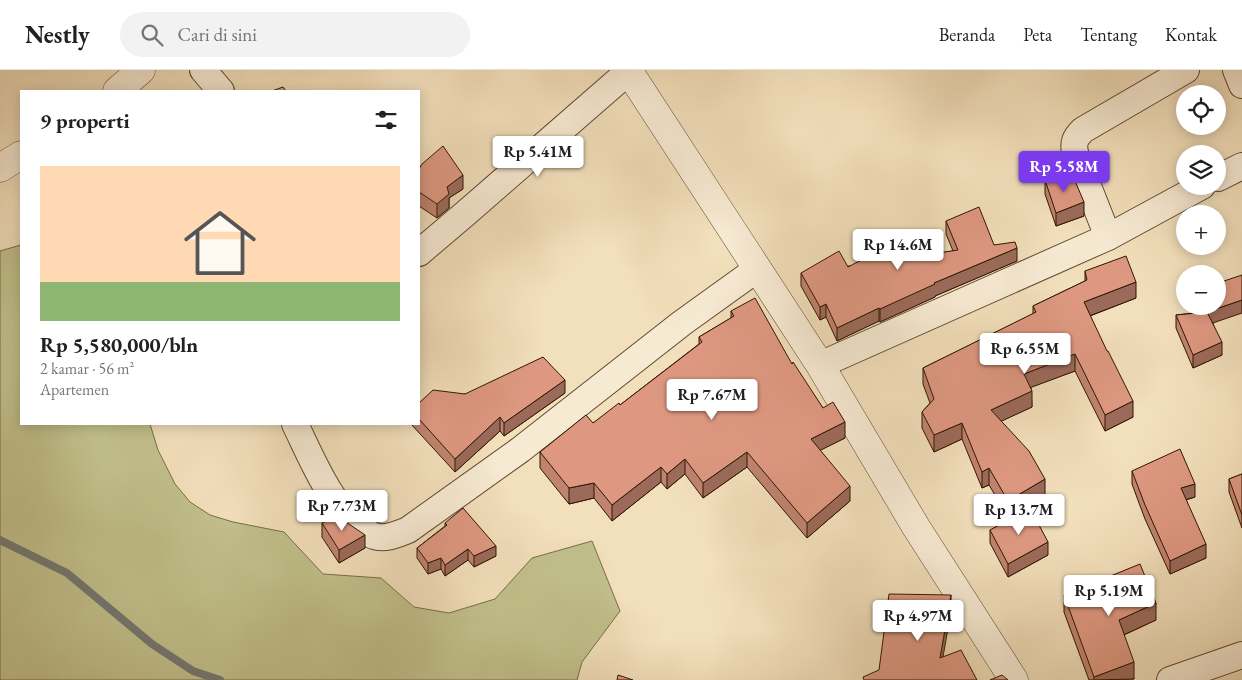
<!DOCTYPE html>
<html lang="id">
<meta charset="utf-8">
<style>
body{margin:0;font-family:"EB Garamond",serif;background:#f2f2f2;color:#202124;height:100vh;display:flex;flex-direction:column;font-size:19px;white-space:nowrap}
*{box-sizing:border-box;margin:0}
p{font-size:16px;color:#757577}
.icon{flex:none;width:28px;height:28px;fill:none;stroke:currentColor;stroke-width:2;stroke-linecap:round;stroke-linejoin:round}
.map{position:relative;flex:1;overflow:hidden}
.side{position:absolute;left:20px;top:20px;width:400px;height:335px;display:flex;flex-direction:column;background:#fff;border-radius:0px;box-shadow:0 2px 12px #0003}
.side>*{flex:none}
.controls{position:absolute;left:1176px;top:15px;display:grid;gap:10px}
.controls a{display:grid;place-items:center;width:50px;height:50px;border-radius:50%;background:#fff;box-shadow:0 2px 12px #0003;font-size:25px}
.price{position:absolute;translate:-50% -42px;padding:0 11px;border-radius:5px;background:#fff;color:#222;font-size:16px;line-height:32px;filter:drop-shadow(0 1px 2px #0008)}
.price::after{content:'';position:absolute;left:50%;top:30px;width:15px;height:11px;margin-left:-8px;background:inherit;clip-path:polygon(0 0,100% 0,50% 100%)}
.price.current{background:#7c3aed;color:#fff}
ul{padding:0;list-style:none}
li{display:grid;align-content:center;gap:10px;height:265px;padding:0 20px}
li span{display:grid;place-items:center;height:155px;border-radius:0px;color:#555}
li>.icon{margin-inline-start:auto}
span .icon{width:90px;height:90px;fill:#fffc;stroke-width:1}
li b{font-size:21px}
h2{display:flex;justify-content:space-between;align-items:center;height:60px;padding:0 20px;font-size:21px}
header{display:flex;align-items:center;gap:30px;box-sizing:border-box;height:70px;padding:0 25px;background:#fff;border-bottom:1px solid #e0e0e0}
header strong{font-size:24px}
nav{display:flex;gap:28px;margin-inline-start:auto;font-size:18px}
.search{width:350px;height:45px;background:#f2f2f2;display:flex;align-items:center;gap:12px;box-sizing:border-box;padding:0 18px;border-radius:28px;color:#757577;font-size:19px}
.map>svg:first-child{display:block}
.green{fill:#c1c08c;stroke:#786c46}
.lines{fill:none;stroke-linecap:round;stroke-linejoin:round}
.stream{stroke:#747871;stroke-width:8}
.minor-casing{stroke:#60492f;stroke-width:28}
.tertiary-casing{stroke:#60492f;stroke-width:29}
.minor{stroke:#f7ead3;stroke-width:26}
.tertiary{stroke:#f7ead3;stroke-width:28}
.wall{fill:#bf836f;stroke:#301700}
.shaded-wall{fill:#9b6a5a;stroke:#301700}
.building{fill:#de9881;stroke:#301700}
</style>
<header>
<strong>Nestly</strong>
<div class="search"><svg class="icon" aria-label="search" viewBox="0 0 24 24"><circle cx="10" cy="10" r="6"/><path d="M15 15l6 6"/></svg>Cari di sini</div>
<nav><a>Beranda</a><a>Peta</a><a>Tentang</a><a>Kontak</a></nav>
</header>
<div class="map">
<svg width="1242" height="610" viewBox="0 0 1242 610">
<rect width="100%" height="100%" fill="#f2dfbb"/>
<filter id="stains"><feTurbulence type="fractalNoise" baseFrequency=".004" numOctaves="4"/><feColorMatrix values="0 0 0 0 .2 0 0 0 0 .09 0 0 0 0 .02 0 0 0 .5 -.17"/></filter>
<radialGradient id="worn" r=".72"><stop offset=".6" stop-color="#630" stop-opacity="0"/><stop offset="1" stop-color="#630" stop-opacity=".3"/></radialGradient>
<polygon class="green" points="21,175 21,354 150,354 158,380 175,414 190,432 210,445 233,452 284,462 323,504 381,508 414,537 449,543 495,529 532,488 592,471 620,541 582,592 577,610 0,610 0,181"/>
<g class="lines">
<polyline class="stream" points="0,470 67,503 152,574 193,601 220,610"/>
<g class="minor-casing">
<g id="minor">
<polyline points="203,0 221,21"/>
<polyline points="1236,0 1242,15"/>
<polyline points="1218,108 1242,96"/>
<path d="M1108 167 1075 83C1073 72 1075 68 1083 60L1186 0"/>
<polyline points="419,183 466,143 629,1"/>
<polyline points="820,295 1108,167 1202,116"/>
<path d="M295 354C312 389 333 442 367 462 370 464 372 466 374 466 385 470 398 464 408 460L520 380 682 253 757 199"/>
<polyline points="1170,610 1242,585"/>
</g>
</g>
<g class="tertiary-casing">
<g id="tertiary">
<polyline points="628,0 820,295 916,457 1014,610"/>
<polyline points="117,21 141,0"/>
<polyline points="0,98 21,85"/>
</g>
</g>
<use href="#minor" class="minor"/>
<use href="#tertiary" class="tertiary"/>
</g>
<g class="wall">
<polygon points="419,99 463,119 449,128 449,138 437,148 419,136"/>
<polygon points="1045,110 1084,146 1056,156 1045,124"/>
<polygon points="946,151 994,175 1017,191 935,226 935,227 880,252 879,251 837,271 826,247 820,250 801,216 801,203 953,181 946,164"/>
<polygon points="1085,201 1136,228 1090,246 1133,347 1105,361 1075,301 1031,317 1032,337 1001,351 1045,425 1008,447 989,415 982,418 962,369 934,382 922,358 922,342 930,333 923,314 923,298 1033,244 1033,236 1085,211"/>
<polygon points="1200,236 1218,236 1213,253 1222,285 1193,298 1176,258 1176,245 1203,242"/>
<polygon points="731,241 792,294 823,338 845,368 820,380 850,431 807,468 747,397 703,428 685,404 667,419 661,412 612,451 594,428 569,434 540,398 540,382 593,353 620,335 699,274 699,267 731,248"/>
<polygon points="565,323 504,366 500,361 455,402 411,354 419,354 419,333 465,324"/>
<polygon points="1132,401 1195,427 1186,430 1206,488 1170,504 1145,449 1132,414"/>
<polygon points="1242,404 1242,458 1229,422 1229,409"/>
<polygon points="322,453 365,478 339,493 322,467"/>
<polygon points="445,453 496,486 474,497 468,490 445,506 441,499 428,504 417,488 417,478 445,456"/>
<polygon points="990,460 1048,485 1008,507 990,473"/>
<polygon points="1064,525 1156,550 1124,565 1134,609 1089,610 1064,542"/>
</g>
<g class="shaded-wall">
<polygon points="463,105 463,119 449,128 449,138 437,148 437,134 447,117"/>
<polygon points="1084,132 1084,146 1056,156 1056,143"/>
<polygon points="1017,178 1017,191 935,226 935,227 880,252 880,239 934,213"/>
<polygon points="1136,212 1136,228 1084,248 1084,232"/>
<polygon points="1242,230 1242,243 1207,255 1207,242"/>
<polygon points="826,234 826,247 820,250 820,237"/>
<polygon points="879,238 879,251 837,271 837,258"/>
<polygon points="1222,272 1222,285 1193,298 1193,285"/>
<polygon points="1075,284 1075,301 1024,320 1024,304"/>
<polygon points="565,310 565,323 504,366 504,353"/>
<polygon points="1032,321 1032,337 991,356 991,340"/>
<polygon points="1133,331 1133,347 1105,361 1105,345"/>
<polygon points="500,347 500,361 455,402 455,389"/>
<polygon points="845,352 845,368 811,385 811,369"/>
<polygon points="962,353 962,369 934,382 934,365"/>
<polygon points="747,382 747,397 703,428 703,413"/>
<polygon points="685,389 685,404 667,419 667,404"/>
<polygon points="661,397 661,412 612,451 612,435"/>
<polygon points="989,398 989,415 982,418 982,402"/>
<polygon points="1045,409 1045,425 1008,447 1008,431"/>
<polygon points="594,413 594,428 569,434 569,418"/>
<polygon points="1195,414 1195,427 1181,431 1181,418"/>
<polygon points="850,416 850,431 807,468 807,453"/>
<polygon points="365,465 365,478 339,493 339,480"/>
<polygon points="1048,472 1048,485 1008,507 1008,494"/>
<polygon points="1206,474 1206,488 1170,504 1170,491"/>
<polygon points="496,476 496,486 474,497 474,486"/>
<polygon points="468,479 468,490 445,506 445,495"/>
<polygon points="441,488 441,499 428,504 428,493"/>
<polygon points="951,525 951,541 940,604 940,588"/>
<polygon points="1156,533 1156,550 1119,567 1119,550"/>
<polygon points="1134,592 1134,609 1094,610 1094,607"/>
</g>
<g class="building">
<polygon points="283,17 286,21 272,21"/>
<polygon points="443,76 463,105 447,117 449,124 437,134 419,122 419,99 422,94"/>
<polygon points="1072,104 1084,132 1056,143 1045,110"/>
<polygon points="979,137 994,175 1015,172 1017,178 934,213 935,214 880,239 879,238 837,258 826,234 820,237 801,203 839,181 848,197 894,173 905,188 958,180 946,151"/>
<polygon points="1126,186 1136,212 1084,232 1107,281 1108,281 1133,331 1105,345 1075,284 1024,304 1032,321 991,340 1029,381 1045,409 1008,431 989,398 982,402 962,353 934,365 922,342 934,329 923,298 1036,242 1033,236 1087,210 1085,201"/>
<polygon points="1242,205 1242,230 1207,242 1205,236 1218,236 1218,213"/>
<polygon points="755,228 792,294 793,292 823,338 833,332 845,352 811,369 850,416 807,453 747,382 703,413 685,389 667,404 661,397 612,435 594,413 569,418 540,382 586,345 593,353 619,333 620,335 702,272 699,267 734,246 731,241"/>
<polygon points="1207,242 1222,272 1193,285 1176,245"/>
<polygon points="543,287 565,310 504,353 500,347 455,389 419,349 419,333 433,320 465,324"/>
<polygon points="1180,379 1195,414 1181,418 1206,474 1170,491 1145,435 1132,401"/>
<polygon points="1242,404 1242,445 1229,409"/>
<polygon points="463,438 496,476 474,486 468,479 445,495 441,488 428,493 417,478 447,455 445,453"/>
<polygon points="1030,438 1048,472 1008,494 990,460"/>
<polygon points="339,445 346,452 365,465 339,480 322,453"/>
<polygon points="1140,494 1156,533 1119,550 1134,592 1094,607 1064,525"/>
<polygon points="889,524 951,525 940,588 961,580 977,610 864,610 863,607 879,600"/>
<polygon points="618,605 633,610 617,610"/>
<polygon points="1002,605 1008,610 990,610"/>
</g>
<rect width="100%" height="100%" filter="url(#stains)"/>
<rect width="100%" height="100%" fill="url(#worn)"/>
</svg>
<div class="controls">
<a><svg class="icon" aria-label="locate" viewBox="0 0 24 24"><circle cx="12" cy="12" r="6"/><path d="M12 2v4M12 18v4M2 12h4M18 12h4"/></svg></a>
<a><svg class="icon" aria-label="layers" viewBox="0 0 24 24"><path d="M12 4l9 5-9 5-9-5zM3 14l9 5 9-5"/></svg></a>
<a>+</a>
<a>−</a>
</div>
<b class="price" style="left:538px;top:108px">Rp 5.41M</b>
<b class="price current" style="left:1064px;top:123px">Rp 5.58M</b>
<b class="price" style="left:898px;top:201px">Rp 14.6M</b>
<b class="price" style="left:1025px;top:305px">Rp 6.55M</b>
<b class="price" style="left:712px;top:351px">Rp 7.67M</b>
<b class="price" style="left:342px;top:462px">Rp 7.73M</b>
<b class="price" style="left:1019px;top:466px">Rp 13.7M</b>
<b class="price" style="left:1109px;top:547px">Rp 5.19M</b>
<b class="price" style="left:918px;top:572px">Rp 4.97M</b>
<section class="side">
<h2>9 properti<svg class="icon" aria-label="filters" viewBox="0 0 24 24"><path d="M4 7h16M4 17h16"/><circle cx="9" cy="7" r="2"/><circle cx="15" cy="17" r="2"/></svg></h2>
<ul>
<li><span style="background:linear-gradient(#ffd9b3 75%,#8fb573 0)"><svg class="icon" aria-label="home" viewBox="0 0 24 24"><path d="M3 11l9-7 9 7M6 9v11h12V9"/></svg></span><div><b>Rp 5,580,000/bln</b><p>2 kamar · 56 m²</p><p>Apartemen</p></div></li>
</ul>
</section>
</div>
